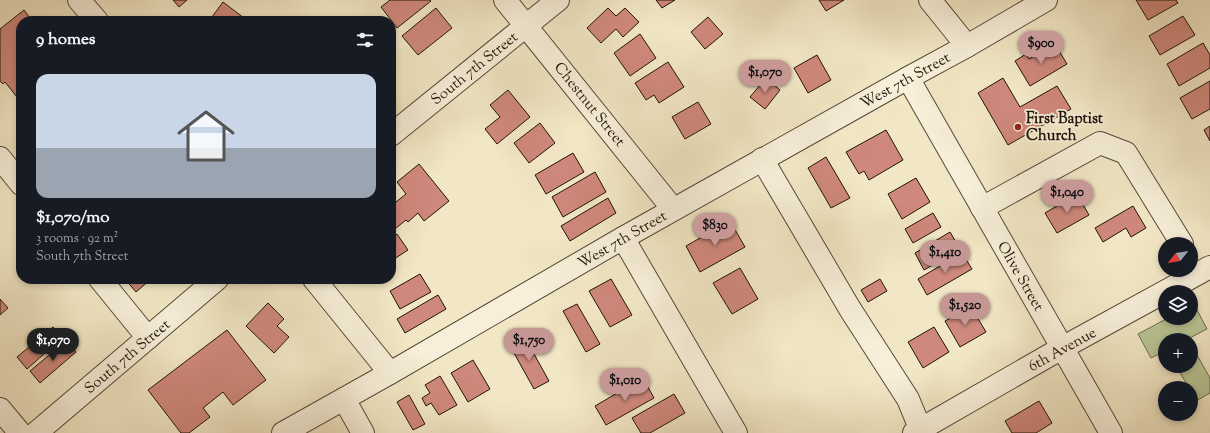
<!DOCTYPE html>
<meta charset="utf-8">
<style>
body{margin:0;font-family:"Sorts Mill Goudy",serif;background:#20242c;color:#f1f3f6;height:100vh;display:flex;flex-direction:column;font-size:15px;white-space:nowrap}
*{box-sizing:border-box;margin:0}
p{font-size:13px;color:#9ea1a6}
.icon{flex:none;width:22px;height:22px;fill:none;stroke:currentColor;stroke-width:2;stroke-linecap:round;stroke-linejoin:round}
.map{position:relative;flex:1;overflow:hidden}
.panel{position:absolute;left:16px;top:16px;width:380px;height:268px;display:flex;flex-direction:column;background:#171b24;border-radius:16px;box-shadow:0 2px 6px #0003}
.panel>*{flex:none}
.needle{width:26px;rotate:240deg}
.controls{position:absolute;left:1158px;top:237px;display:grid;gap:8px}
.controls a{display:grid;place-items:center;width:40px;height:40px;border-radius:50%;background:#171b24;box-shadow:0 2px 6px #0003;font-size:20px}
.price{position:absolute;translate:-50% -34px;padding:0 9px;border-radius:14px;background:#c59692;color:#111;font-size:13px;line-height:26px;filter:drop-shadow(0 1px 2px #0008)}
.price::after{content:'';position:absolute;left:50%;top:24px;width:12px;height:9px;margin-left:-6px;background:inherit;clip-path:polygon(0 0,100% 0,50% 100%)}
.price.active{background:#222;color:#fff}
ul{padding:0;list-style:none}
li{display:grid;align-content:center;gap:8px;height:212px;padding:0 20px}
li span{display:grid;place-items:center;height:124px;border-radius:12px;color:#555}
li>.icon{margin-inline-start:auto}
span .icon{width:72px;height:72px;fill:#fffc;stroke-width:1}
li b{font-size:17px}
h2{display:flex;justify-content:space-between;align-items:center;height:48px;padding:0 20px;font-size:17px}
.map>svg:first-child{display:block}
.green{fill:#bac595;stroke:#6e6c4f}
.building{fill:#cf887c;stroke:#211309}
.lines{fill:none;stroke-linecap:round;stroke-linejoin:round}
.minor-casing{stroke:#554838;stroke-width:24}
.minor{stroke:#f7efd9;stroke-width:22}
.poi-dot{fill:#8f2418;stroke:#f7efd9;stroke-width:1.5}
.labels{text-anchor:middle;stroke-width:3.5;stroke-linejoin:round;paint-order:stroke}
.street-label{font-size:15px;fill:#211309;stroke:#f7efd9}
.poi-label{font-size:15px;font-weight:bold;fill:#211309;stroke:#f7efd9;text-anchor:start}
</style>
<div class="map">
<svg width="1210" height="433" viewBox="0 0 1210 433">
<rect width="100%" height="100%" fill="#f2e7c5"/>
<filter id="stains"><feTurbulence type="fractalNoise" baseFrequency=".005" numOctaves="4"/><feColorMatrix values="0 0 0 0 .2 0 0 0 0 .09 0 0 0 0 .02 0 0 0 .5 -.17"/></filter>
<radialGradient id="worn" r=".72"><stop offset=".6" stop-color="#630" stop-opacity="0"/><stop offset="1" stop-color="#630" stop-opacity=".3"/></radialGradient>
<g class="green">
<polygon points="1194,304 1207,329 1186,340 1165,340 1165,351 1151,358 1138,334 1168,318 1191,318 1191,305"/>
<polygon points="1197,355 1210,378 1210,393 1196,401 1191,392 1191,388 1189,388 1176,366 1191,366 1191,358"/>
</g>
<g class="building">
<polygon points="173,0 187,0 179,7"/>
<polygon points="390,0 430,0 431,1 397,28 381,7"/>
<polygon points="656,0 675,0 662,8"/>
<polygon points="819,0 844,0 826,11"/>
<polygon points="1136,0 1176,0 1178,3 1148,20"/>
<polygon points="223,2 248,21 209,21"/>
<polygon points="436,8 452,28 418,55 402,36"/>
<polygon points="608,8 616,16 625,8 639,22 623,37 616,29 601,43 587,28"/>
<polygon points="24,10 32,21 21,21 21,102 5,82 3,84 0,81 0,29"/>
<polygon points="1183,16 1195,35 1160,55 1149,36"/>
<polygon points="708,17 723,34 705,49 691,32"/>
<polygon points="640,34 656,58 630,76 614,53"/>
<polygon points="1203,43 1210,55 1210,68 1179,86 1167,64"/>
<polygon points="1055,44 1067,64 1030,86 1015,61 1026,54 1029,59"/>
<polygon points="817,55 831,80 808,93 794,68"/>
<polygon points="668,62 684,87 659,103 654,95 646,100 635,83"/>
<polygon points="766,78 780,90 765,109 750,97"/>
<polygon points="1003,78 1020,107 1057,86 1071,109 1008,145 978,93"/>
<polygon points="1210,81 1210,109 1192,119 1180,98"/>
<polygon points="508,90 530,117 497,144 485,129 500,117 490,105"/>
<polygon points="698,102 711,124 685,139 672,117"/>
<polygon points="540,123 555,143 529,163 514,143"/>
<polygon points="1210,126 1210,141 1204,130"/>
<polygon points="886,130 903,160 869,180 864,171 859,174 846,152"/>
<polygon points="573,153 584,172 546,194 535,175"/>
<polygon points="826,157 850,198 831,208 808,168"/>
<polygon points="419,164 449,201 424,221 418,213 408,222 406,220 391,232 391,206 406,194 397,182"/>
<polygon points="595,172 606,192 563,217 552,197"/>
<polygon points="916,178 930,202 902,219 888,194"/>
<polygon points="1077,194 1089,215 1057,233 1045,213"/>
<polygon points="608,198 616,213 570,241 561,226"/>
<polygon points="1133,206 1146,228 1131,237 1126,228 1103,242 1095,228"/>
<polygon points="933,213 941,227 913,243 905,229"/>
<polygon points="730,221 745,247 700,272 686,246"/>
<polygon points="950,232 960,249 924,270 915,253"/>
<polygon points="397,234 408,250 391,261 391,239"/>
<polygon points="962,253 972,269 927,295 918,279"/>
<polygon points="740,268 758,299 732,314 713,283"/>
<polygon points="420,274 431,292 400,309 390,291"/>
<polygon points="125,279 151,279 136,292"/>
<polygon points="611,279 632,315 610,327 589,291"/>
<polygon points="880,279 887,291 868,302 861,290"/>
<polygon points="438,295 446,309 405,333 397,319"/>
<polygon points="0,299 8,308 0,315"/>
<polygon points="268,303 284,319 277,326 289,337 274,353 246,326"/>
<polygon points="577,304 600,344 586,352 563,311"/>
<polygon points="971,307 986,332 960,347 945,321"/>
<polygon points="53,327 62,338 27,369 17,357"/>
<polygon points="934,327 949,352 923,368 908,342"/>
<polygon points="227,330 266,380 233,405 223,392 203,408 210,417 189,433 181,433 148,390"/>
<polygon points="524,336 549,381 534,389 509,344"/>
<polygon points="66,341 76,352 40,383 30,371"/>
<polygon points="473,360 490,389 468,402 451,373"/>
<polygon points="440,376 457,405 439,415 431,403 426,406 422,398 430,393 425,385"/>
<polygon points="643,378 654,398 606,425 595,406"/>
<polygon points="674,394 685,413 650,433 641,433 632,418"/>
<polygon points="409,395 425,424 413,430 397,402"/>
<polygon points="1039,401 1052,423 1036,433 1012,433 1005,421"/>
</g>
<g class="lines">
<g class="minor-casing">
<g id="minor">
<polyline points="79,0 97,21"/>
<polyline points="505,0 673,209"/>
<polyline points="930,0 967,46"/>
<polyline points="908,78 1111,433"/>
<polyline points="391,135 558,0"/>
<polyline points="0,158 21,184"/>
<polyline points="762,159 850,309 908,399 922,433"/>
<polyline points="982,208 1100,143 1126,153 1182,244"/>
<polyline points="623,238 736,433"/>
<polyline points="100,279 148,338"/>
<polyline points="314,279 390,373"/>
<polyline points="344,399 363,433"/>
<polyline points="0,409 20,433"/>
<polyline points="36,433 217,279"/>
<polyline points="283,433 390,373 623,238 908,78 967,46 1046,0"/>
<polyline points="914,433 1062,348 1210,267"/>
</g>
</g>
<use href="#minor" class="minor"/>
</g>
<circle class="poi-dot" cx="1018" cy="127" r="4"/>
<g class="labels">
<g class="street-label">
<text transform="translate(474 68) rotate(-39)" y="5">South 7th Street</text>
<text transform="translate(905 80) rotate(-29)" y="5">West 7th Street</text>
<text transform="translate(590 104) rotate(51)" y="5">Chestnut Street</text>
<text transform="translate(622 239) rotate(-30)" y="5">West 7th Street</text>
<text transform="translate(1021 276) rotate(60)" y="5">Olive Street</text>
<text transform="translate(1062 349) rotate(-29)" y="5">6th Avenue</text>
<text transform="translate(127 356) rotate(-40)" y="5">South 7th Street</text>
</g>
<g class="poi-label">
<text x="1026" y="123">First Baptist<tspan x="1026" dy="17">Church</tspan></text>
</g>
</g>
<rect width="100%" height="100%" filter="url(#stains)"/>
<rect width="100%" height="100%" fill="url(#worn)"/>
</svg>
<div class="controls">
<a><svg class="needle" viewBox="-14 -14 28 28"><path d="M0-13l5 13h-10z" fill="#e53935"/><path d="M0 13l5-13h-10z" fill="#9ea1a6"/></svg></a>
<a><svg class="icon" aria-label="layers" viewBox="0 0 24 24"><path d="M12 4l9 5-9 5-9-5zM3 14l9 5 9-5"/></svg></a>
<a>+</a>
<a>−</a>
</div>
<b class="price" style="left:1041px;top:65px">$900</b>
<b class="price" style="left:765px;top:94px">$1,070</b>
<b class="price" style="left:1067px;top:214px">$1,040</b>
<b class="price" style="left:715px;top:247px">$830</b>
<b class="price" style="left:945px;top:274px">$1,410</b>
<b class="price" style="left:965px;top:327px">$1,520</b>
<b class="price active" style="left:53px;top:362px">$1,070</b>
<b class="price" style="left:529px;top:362px">$1,750</b>
<b class="price" style="left:625px;top:402px">$1,010</b>
<section class="panel">
<h2>9 homes<svg class="icon" aria-label="filters" viewBox="0 0 24 24"><path d="M4 7h16M4 17h16"/><circle cx="9" cy="7" r="2"/><circle cx="15" cy="17" r="2"/></svg></h2>
<ul>
<li><span style="background:linear-gradient(#c9d6e8 60%,#9aa5b1 0)"><svg class="icon" aria-label="home" viewBox="0 0 24 24"><path d="M3 11l9-7 9 7M6 9v11h12V9"/></svg></span><div><b>$1,070/mo</b><p>3 rooms · 92 m²</p><p>South 7th Street</p></div></li>
</ul>
</section>
</div>
